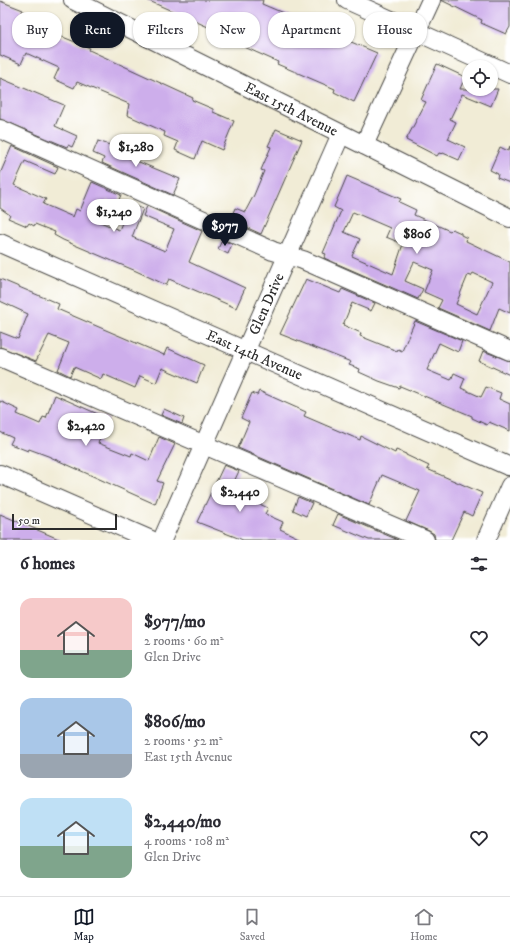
<!DOCTYPE html>
<meta charset="utf-8">
<style>
body{margin:0;font-family:"IM FELL DW Pica",serif;background:#f7f7f7;color:#2b2b33;height:100vh;display:flex;flex-direction:column;font-size:15px;white-space:nowrap}
*{box-sizing:border-box;margin:0}
p{font-size:13px;color:#7c7c81}
.icon{flex:none;width:22px;height:22px;fill:none;stroke:currentColor;stroke-width:2;stroke-linecap:round;stroke-linejoin:round}
.map{position:relative;height:540px;overflow:hidden}
.details{display:flex;flex-direction:column;background:#fff;flex:1}
.details>*{flex:none}
.hud{position:absolute;left:12px;top:12px;width:486px;height:36px;display:flex;gap:8px}
.buttons{position:absolute;left:462px;top:60px;display:grid;gap:8px}
.buttons a{display:grid;place-items:center;width:36px;height:36px;border-radius:50%;background:#fff;box-shadow:0 1px 3px #0004;font-size:20px}
.scale{position:absolute;left:12px;bottom:10px;width:105px;box-sizing:border-box;padding-left:4px;border:2px solid #2b2b2b;border-top:0;font-size:11px;line-height:14px;white-space:nowrap;color:#2b2b2b;-webkit-text-stroke:3px #fff;paint-order:stroke}
.price{position:absolute;translate:-50% -34px;padding:0 9px;border-radius:14px;background:#fff;color:#222;font-size:13px;line-height:26px;filter:drop-shadow(0 1px 2px #0008)}
.price::after{content:'';position:absolute;left:50%;top:24px;width:12px;height:9px;margin-left:-6px;background:inherit;clip-path:polygon(0 0,100% 0,50% 100%)}
.price.current{background:#111827;color:#fff}
ul{padding:0;list-style:none}
li{display:flex;align-items:center;gap:12px;height:100px;padding:0 20px}
li span{display:grid;place-items:center;flex:none;width:112px;height:80px;border-radius:12px;color:#555}
li>.icon{margin-inline-start:auto}
span .icon{width:48px;height:48px;fill:#fffc;stroke-width:1}
li b{font-size:17px}
h2{display:flex;justify-content:space-between;align-items:center;height:48px;padding:0 20px;font-size:17px}
.pill{padding:0 14px;border-radius:16px;background:#fff;box-shadow:0 1px 3px #0004;font-size:14px;line-height:36px}
.pill.current{background:#111827;color:#fff}
.dock{display:flex;justify-content:space-around;align-items:center;height:56px;border-top:1px solid #e1e1e2;background:#fff;font-size:11px;color:#7c7c81}
.dock a{display:grid;justify-items:center;gap:2px}
.dock .current{color:#111827}
.map>svg:first-child{display:block}
.building{fill:#cdaeeb;fill-rule:evenodd}
.lines{fill:none;stroke-linecap:round;stroke-linejoin:round}
.minor-casing{stroke:#494845;stroke-width:20}
.minor{stroke:#fff;stroke-width:18}
.labels{text-anchor:middle;stroke-width:4;stroke-linejoin:round;paint-order:stroke}
.street-label{font-size:15px;fill:#2b2b2b;stroke:#fff}
</style>
<div class="map">
<svg width="510" height="540" viewBox="0 0 510 540">
<rect width="100%" height="100%" fill="#fff"/>
<filter id="ink" filterUnits="userSpaceOnUse"><feTurbulence type="fractalNoise" baseFrequency=".025" numOctaves="2"/><feDisplacementMap in="SourceGraphic" scale="8" xChannelSelector="R" yChannelSelector="G"/><feConvolveMatrix kernelMatrix="1 2 1 2 8 2 1 2 1" color-interpolation-filters="sRGB"/></filter>
<filter id="wash" filterUnits="userSpaceOnUse"><feTurbulence type="fractalNoise" baseFrequency=".012" numOctaves="4" result="noise"/><feDisplacementMap in="SourceGraphic" scale="16" xChannelSelector="R" yChannelSelector="G"/><feGaussianBlur stdDeviation="0.9" result="paint"/><feColorMatrix in="noise" values="0 0 0 0 0 0 0 0 0 0 0 0 0 0 0 0 0 1.4 0 .05"/><feComposite in="paint" operator="in"/></filter>
<g filter="url(#wash)">
<rect width="100%" height="100%" fill="#f1ecd6"/>
<g id="blocks">
<g class="building">
<polygon points="147,0 263,0 262,4 377,53 354,102 334,92 335,89 277,64 278,62 222,37 224,34"/>
<polygon points="441,0 510,0 510,27 506,34 481,23 482,20"/>
<polygon points="0,1 23,10 20,15 39,23 38,27 90,48 89,50 193,98 192,100 213,109 213,112 234,121 222,150 202,141 195,159 175,150 178,142 164,136 165,132 127,115 129,104 77,82 74,88 54,79 59,68 26,53 21,64 0,55"/>
<polygon points="437,64 465,77 460,89 498,89 491,106 462,94 450,119 456,122 448,139 465,147 459,160 443,153 442,154 439,153 437,156 406,140 426,102 421,100"/>
<polygon points="0,78 64,105 55,126 77,136 72,147 68,145 67,147 0,119"/>
<polygon points="276,129 302,140 261,234 230,220 235,208 245,212 254,195 264,171 261,170 271,147 268,146"/>
<polygon points="98,141 124,150 122,155 180,179 173,195 102,163 104,158 93,153"/>
<polygon points="12,146 58,167 55,174 25,161 14,185 46,199 43,204 73,217 76,209 80,211 92,182 121,195 117,204 107,200 98,221 119,230 130,204 143,209 132,237 165,251 174,229 143,216 147,206 202,231 189,262 245,288 236,308 169,279 166,285 136,271 63,240 54,235 55,232 35,224 34,226 29,223 27,226 8,218 10,215 0,208 0,174"/>
<polygon points="510,146 510,183 497,178 498,174 490,170 500,147 508,151"/>
<path d="M347 176 401 199 399 202 416 210 414 215 450 231 452 229 461 233V235L467 238 466 241 510 262V313L499 308 490 331 438 308 442 300 424 292 433 270 414 262 405 281 423 289 418 299 324 258 326 254 323 253 341 211 334 207ZM353 212 390 228 386 237 403 244 393 274 352 256 360 239 344 232ZM473 273 492 282 477 314 456 304 468 275 471 276Z"/>
<polygon points="222,240 232,244 228,254 218,249"/>
<polygon points="0,279 59,304 57,309 164,355 167,348 204,365 197,383 162,368 156,383 140,376 135,388 103,374 101,379 74,367 70,376 58,370 69,343 49,335 36,361 0,347 0,332 18,339 28,314 0,301"/>
<polygon points="306,279 340,293 342,289 375,303 371,311 352,303 343,325 361,333 360,336 397,351 398,349 402,351 415,321 462,341 458,352 439,343 427,370 451,380 454,373 465,378 461,388 481,397 486,387 501,393 499,399 510,404 510,431 489,422 487,425 472,418 472,416 400,386 399,388 379,381 359,372 360,369 349,365 351,362 280,334"/>
<polygon points="483,351 510,361 510,375 479,361"/>
<polygon points="259,391 306,412 304,416 360,440 361,436 395,453 396,450 406,454 406,455 429,466 427,469 482,493 472,516 464,512 451,540 435,540 434,534 429,531 406,521 420,491 382,475 369,505 238,448 249,422 241,418 252,393 257,395"/>
<polygon points="55,395 109,419 98,443 131,456 132,453 149,461 159,437 175,444 157,481 163,483 155,504 48,456 29,449 28,451 10,444 13,438 0,432 0,401 19,410 17,414 40,424 43,417 46,418"/>
<polygon points="164,409 184,418 182,424 161,415"/>
<polygon points="224,465 239,471 232,486 251,494 249,499 268,508 265,514 283,522 280,529 303,540 243,540 197,522"/>
<polygon points="298,497 312,503 306,516 293,510"/>
<polygon points="0,514 61,540 0,540"/>
<polygon points="338,514 398,540 369,540 333,525"/>
</g>
</g>
</g>
<g filter="url(#ink)">
<use href="#blocks" fill-opacity="0" stroke="#494845" stroke-width="1"/>
<g class="lines">
<g class="minor-casing">
<g id="minor">
<path id="s1" d="M73 0 510 218"/>
<polyline points="347,0 510,74"/>
<polyline points="0,129 273,251 303,260 510,351"/>
<polyline points="364,145 431,0"/>
<path id="s2" d="M0 243 508 466"/>
<polyline points="0,357 425,540"/>
<polyline points="0,474 151,540"/>
<path id="s3" d="M162 540 341 134"/>
<polyline points="486,540 510,486"/>
</g>
</g>
<use href="#minor" class="minor"/>
</g>
</g>
<g class="labels">
<g class="street-label">
<text dy="5" stroke="none"><textPath href="#s1" startOffset="244">East 15th Avenue</textPath></text>
<text dy="5" stroke="none"><textPath href="#s3" startOffset="258">Glen Drive</textPath></text>
<text dy="5" stroke="none"><textPath href="#s2" startOffset="278">East 14th Avenue</textPath></text>
</g>
</g>
</svg>
<div class="buttons">
<a><svg class="icon" aria-label="locate" viewBox="0 0 24 24"><circle cx="12" cy="12" r="6"/><path d="M12 2v4M12 18v4M2 12h4M18 12h4"/></svg></a>
</div>
<div class="scale">50 m</div>
<b class="price" style="left:136px;top:168px">$1,280</b>
<b class="price" style="left:114px;top:233px">$1,240</b>
<b class="price current" style="left:225px;top:247px">$977</b>
<b class="price" style="left:417px;top:255px">$806</b>
<b class="price" style="left:86px;top:447px">$2,420</b>
<b class="price" style="left:240px;top:513px">$2,440</b>
<div class="hud">
<a class="pill">Buy</a>
<a class="pill current">Rent</a>
<a class="pill">Filters</a>
<a class="pill">New</a>
<a class="pill">Apartment</a>
<a class="pill">House</a>
</div>
</div>
<section class="details">
<h2>6 homes<svg class="icon" aria-label="filters" viewBox="0 0 24 24"><path d="M4 7h16M4 17h16"/><circle cx="9" cy="7" r="2"/><circle cx="15" cy="17" r="2"/></svg></h2>
<ul>
<li><span style="background:linear-gradient(#f6c9c9 65%,#7fa58c 0)"><svg class="icon" aria-label="home" viewBox="0 0 24 24"><path d="M3 11l9-7 9 7M6 9v11h12V9"/></svg></span><div><b>$977/mo</b><p>2 rooms · 60 m²</p><p>Glen Drive</p></div><svg class="icon" aria-label="heart" viewBox="0 0 24 24"><path d="M12 20l-8-8c-3-5 5-10 8-4 3-6 11-1 8 4z"/></svg></li>
<li><span style="background:linear-gradient(#a9c7e8 70%,#9aa5b1 0)"><svg class="icon" aria-label="home" viewBox="0 0 24 24"><path d="M3 11l9-7 9 7M6 9v11h12V9"/></svg></span><div><b>$806/mo</b><p>2 rooms · 52 m²</p><p>East 15th Avenue</p></div><svg class="icon" aria-label="heart" viewBox="0 0 24 24"><path d="M12 20l-8-8c-3-5 5-10 8-4 3-6 11-1 8 4z"/></svg></li>
<li><span style="background:linear-gradient(#bfe0f5 60%,#7fa58c 0)"><svg class="icon" aria-label="home" viewBox="0 0 24 24"><path d="M3 11l9-7 9 7M6 9v11h12V9"/></svg></span><div><b>$2,440/mo</b><p>4 rooms · 108 m²</p><p>Glen Drive</p></div><svg class="icon" aria-label="heart" viewBox="0 0 24 24"><path d="M12 20l-8-8c-3-5 5-10 8-4 3-6 11-1 8 4z"/></svg></li>
</ul>
</section>
<nav class="dock">
<a class="current"><svg class="icon" aria-label="map" viewBox="0 0 24 24"><path d="M3 6l6-2 6 2 6-2v14l-6 2-6-2-6 2zM9 4v14M15 6v14"/></svg>Map</a>
<a><svg class="icon" aria-label="saved" viewBox="0 0 24 24"><path d="M7 4h10v16l-5-4-5 4z"/></svg>Saved</a>
<a><svg class="icon" aria-label="home" viewBox="0 0 24 24"><path d="M3 11l9-7 9 7M6 9v11h12V9"/></svg>Home</a>
</nav>
